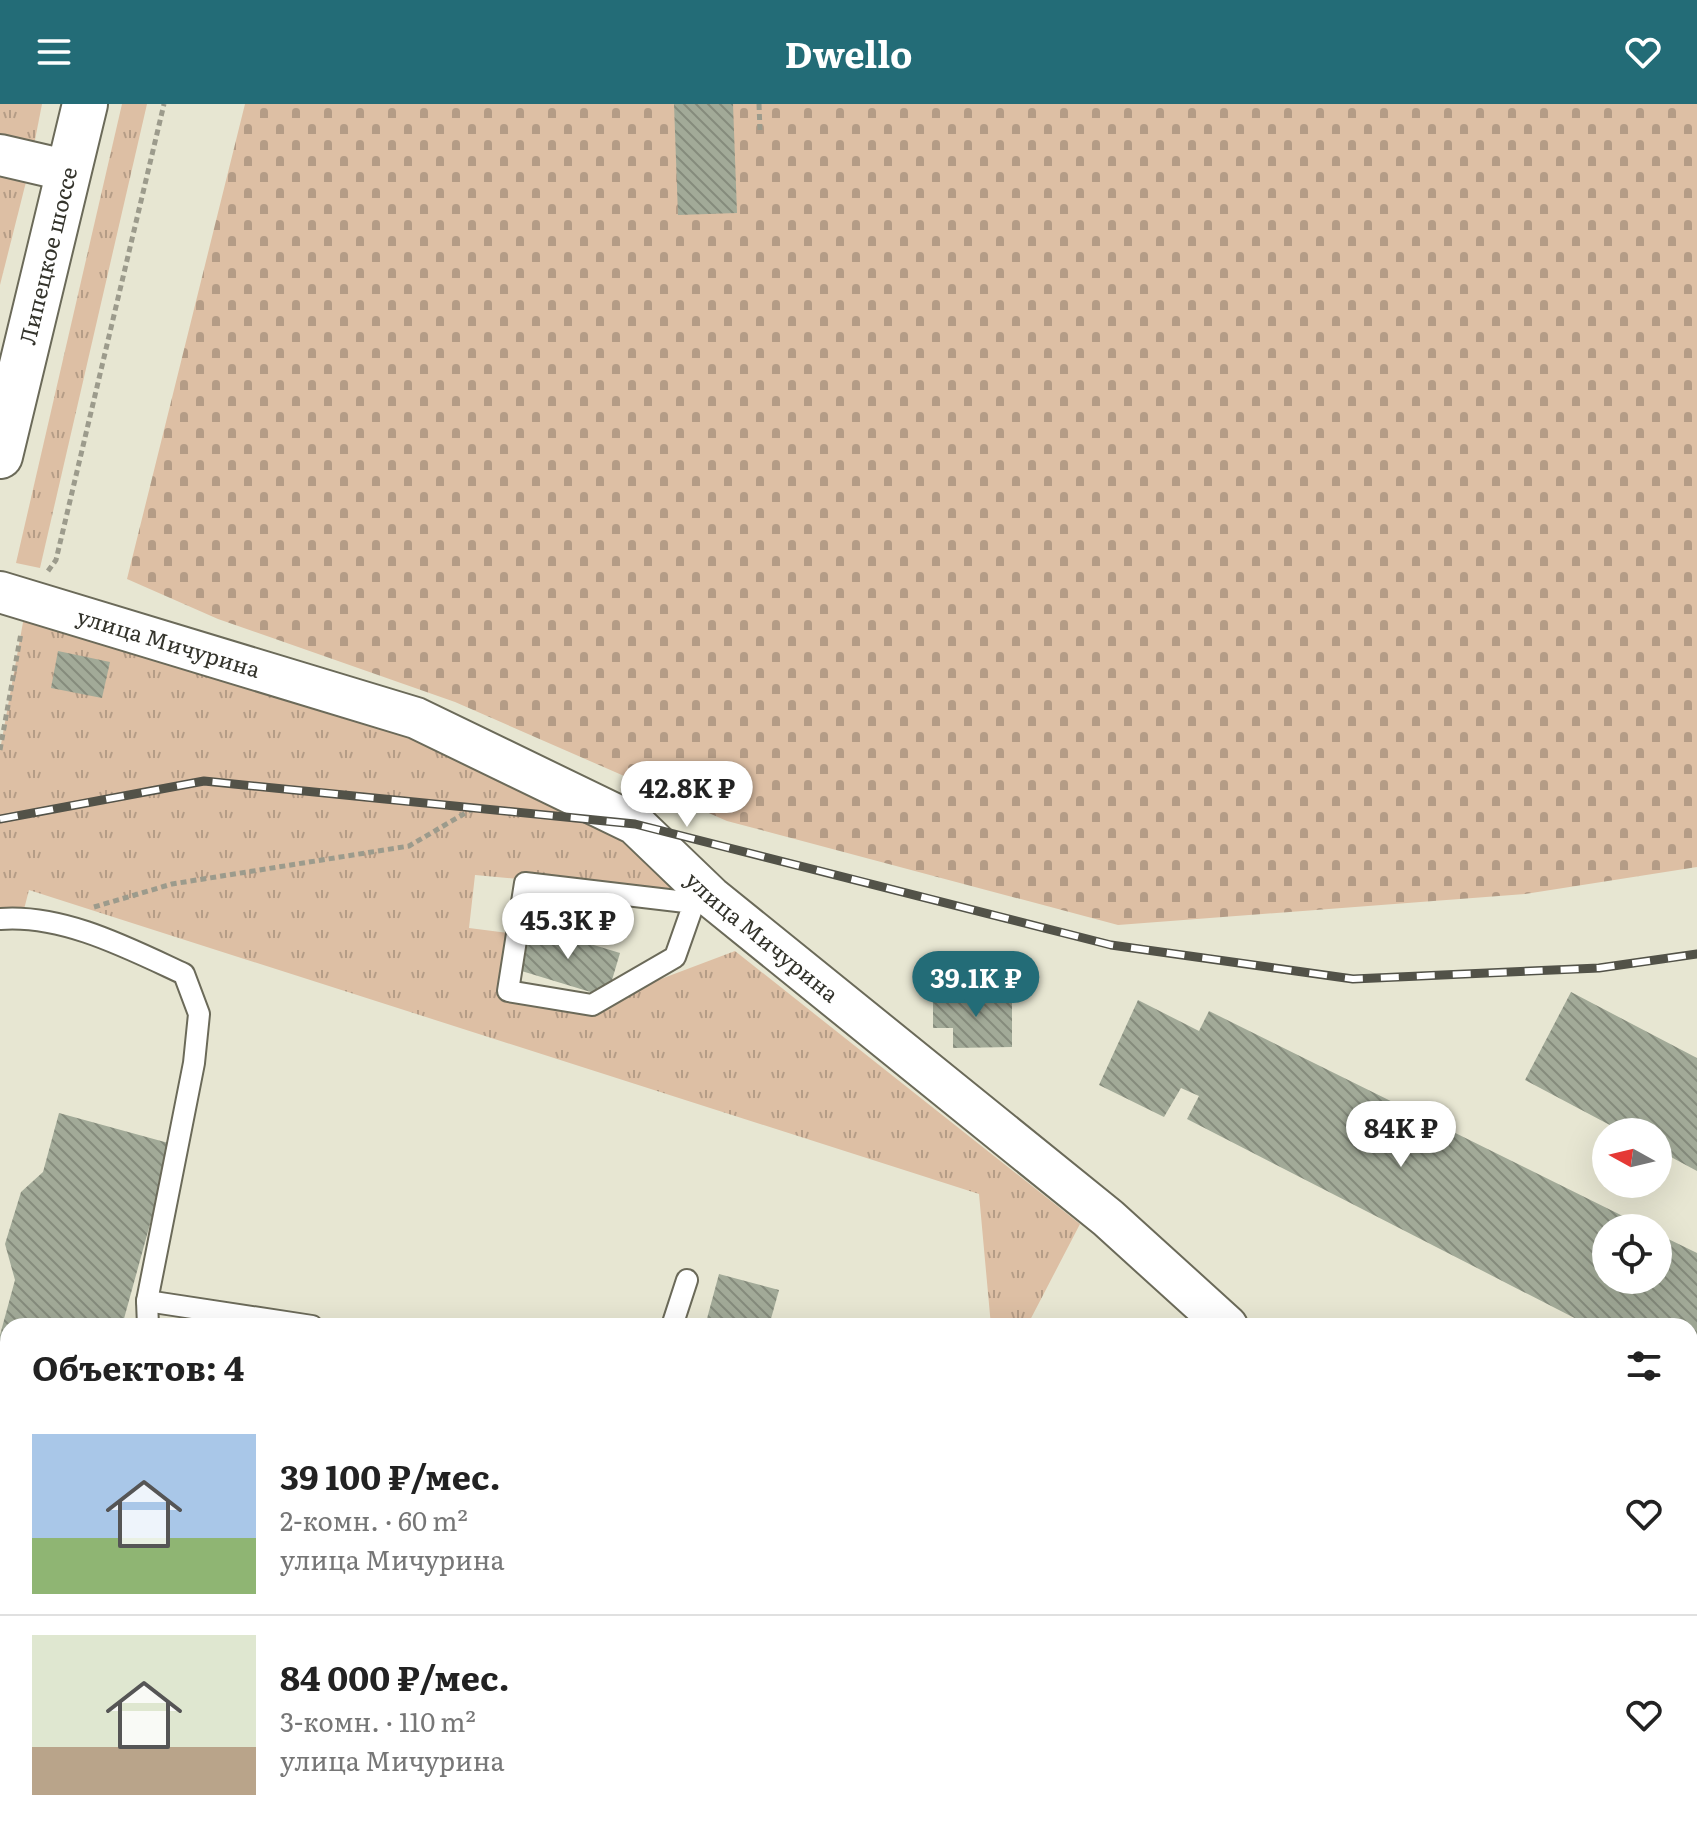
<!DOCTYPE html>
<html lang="ru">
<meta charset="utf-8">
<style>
body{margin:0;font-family:Literata,serif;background:#f2f2f2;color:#222;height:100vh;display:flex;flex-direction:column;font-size:30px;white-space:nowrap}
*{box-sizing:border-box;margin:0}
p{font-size:26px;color:#767676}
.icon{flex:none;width:44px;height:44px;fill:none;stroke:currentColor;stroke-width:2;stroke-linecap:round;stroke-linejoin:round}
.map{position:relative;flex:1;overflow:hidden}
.drawer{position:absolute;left:0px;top:1214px;width:1698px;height:514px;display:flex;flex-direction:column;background:#fff;border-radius:24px 24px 0 0;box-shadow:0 8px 32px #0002}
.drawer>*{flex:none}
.needle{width:52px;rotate:278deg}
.controls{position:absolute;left:1592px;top:1014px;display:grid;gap:16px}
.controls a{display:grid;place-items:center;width:80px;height:80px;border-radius:50%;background:#fff;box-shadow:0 8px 32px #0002;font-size:40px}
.price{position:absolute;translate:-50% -68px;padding:0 18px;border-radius:28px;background:#fff;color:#222;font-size:26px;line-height:52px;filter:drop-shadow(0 2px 4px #0008)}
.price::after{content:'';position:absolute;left:50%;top:48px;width:24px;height:18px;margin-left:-12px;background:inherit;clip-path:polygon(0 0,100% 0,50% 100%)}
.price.selected{background:#236c77;color:#fff}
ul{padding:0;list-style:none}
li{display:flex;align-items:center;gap:24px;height:200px;padding:0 32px}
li+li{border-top:2px solid #e0e0e0}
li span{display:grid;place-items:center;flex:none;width:224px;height:160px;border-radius:0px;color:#555}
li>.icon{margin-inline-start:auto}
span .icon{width:96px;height:96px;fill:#fffc;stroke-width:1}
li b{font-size:34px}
h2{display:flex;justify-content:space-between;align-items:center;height:96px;padding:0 32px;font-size:34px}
header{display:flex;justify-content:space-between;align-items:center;height:104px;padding:0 32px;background:#236c77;color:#fff;font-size:36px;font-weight:700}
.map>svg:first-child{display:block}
.grass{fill:url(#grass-tufts)}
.cemetery{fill:url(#cemetery-stones)}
.building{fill:url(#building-back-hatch)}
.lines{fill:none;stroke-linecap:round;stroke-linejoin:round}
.lane-casing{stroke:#6b6a59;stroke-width:24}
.street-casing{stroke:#6b6a59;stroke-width:44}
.secondary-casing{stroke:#6b6a59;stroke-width:48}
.path{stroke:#9c9b8c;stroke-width:5;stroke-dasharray:6 4;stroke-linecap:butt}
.lane{stroke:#fff;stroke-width:20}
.street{stroke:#fff;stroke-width:40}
.secondary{stroke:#fff;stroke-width:44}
.rail-casing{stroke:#525248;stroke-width:9}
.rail{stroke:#fff;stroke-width:6;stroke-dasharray:18;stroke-linecap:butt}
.labels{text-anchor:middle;stroke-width:6;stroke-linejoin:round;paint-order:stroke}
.street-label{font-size:22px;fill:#33332b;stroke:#fff}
</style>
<header><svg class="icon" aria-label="menu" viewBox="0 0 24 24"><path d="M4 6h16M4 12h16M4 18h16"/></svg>Dwello<svg class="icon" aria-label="heart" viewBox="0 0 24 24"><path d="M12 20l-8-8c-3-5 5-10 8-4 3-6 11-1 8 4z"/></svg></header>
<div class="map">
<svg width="1697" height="1727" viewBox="0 0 1697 1727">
<defs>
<pattern id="grass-tufts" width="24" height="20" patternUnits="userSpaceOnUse" patternTransform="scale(2)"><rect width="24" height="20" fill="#ddbfa4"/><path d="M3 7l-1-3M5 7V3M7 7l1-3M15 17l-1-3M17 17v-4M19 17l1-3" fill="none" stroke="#b49c86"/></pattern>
<pattern id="cemetery-stones" width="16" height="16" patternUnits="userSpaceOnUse" patternTransform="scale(2)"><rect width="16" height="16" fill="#ddbfa4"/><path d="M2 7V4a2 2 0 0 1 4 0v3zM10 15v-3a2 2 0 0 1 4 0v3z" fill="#b49c86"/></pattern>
<pattern id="building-back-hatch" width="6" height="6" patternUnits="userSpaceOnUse" patternTransform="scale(2)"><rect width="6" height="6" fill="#a2aa98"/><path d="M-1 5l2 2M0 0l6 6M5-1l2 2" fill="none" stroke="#858b7c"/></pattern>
</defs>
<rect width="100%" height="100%" fill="#e7e6d2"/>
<g class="grass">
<polygon points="0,0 42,0 34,41 0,34"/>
<polygon points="122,0 147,0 40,464 16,459"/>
<polygon points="0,63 28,70 0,181"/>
<polygon points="27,496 416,614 635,720 711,793 475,771 469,824 517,830 509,887 592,901 735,847 1080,1120 1027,1222 991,1222 979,1090 29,786 22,813 0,815 0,646"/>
</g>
<polygon class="cemetery" points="245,0 1697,0 1697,763 1525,790 1118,821 727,717 455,598 218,515 127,475"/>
<g class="building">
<polygon points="674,0 733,0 737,109 678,111"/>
<polygon points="58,547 110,558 102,594 51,584"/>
<polygon points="528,821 620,849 607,893 515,865"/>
<polygon points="1012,888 1012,943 953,944 953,924 933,924 933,890"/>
<polygon points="1571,888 1697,954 1697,1067 1658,1046 1658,1028 1623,1028 1525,976"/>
<polygon points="1138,896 1199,927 1209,907 1647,1124 1606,1124 1606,1176 1658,1176 1658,1130 1697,1149 1697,1277 1690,1273 1690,1222 1590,1222 1187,1015 1199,992 1181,984 1164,1013 1099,981"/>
<polygon points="59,1009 172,1040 122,1222 8,1222 8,1242 0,1240 0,1231 15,1176 5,1140 21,1088 43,1068"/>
<polygon points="719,1170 779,1186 769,1222 705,1222"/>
<polygon points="0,1473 8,1475 8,1644 0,1642 0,1557 5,1537 0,1536"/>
</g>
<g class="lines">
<g class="lane-casing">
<g id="lane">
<polyline points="694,799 675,853 592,901 508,887 525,779 694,799 711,794"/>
<path d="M0 815C63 810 128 844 184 870L199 910 194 959 147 1197 148 1222"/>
<polyline points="147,1197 312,1222"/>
<polyline points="672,1222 687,1176"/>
<polyline points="1690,1625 1697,1622"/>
<polyline points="88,1720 117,1727"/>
<polyline points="40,1727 42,1720"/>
</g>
</g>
<g class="street-casing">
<g id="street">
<polyline points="0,51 69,67"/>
<path id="s1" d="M0 488 416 614 635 720 711 793 1108 1114 1227 1222"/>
<polyline points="1690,1668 1697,1675"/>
<polyline points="973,1727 975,1720"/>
</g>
</g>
<g class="secondary-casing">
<g id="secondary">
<path id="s2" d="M0 352 85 0"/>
</g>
</g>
<g class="path">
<polyline points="759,0 760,27"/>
<polyline points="48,467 56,456 164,0"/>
<polyline points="0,646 21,529"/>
<polyline points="94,803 172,780 409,742 474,704"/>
</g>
<use href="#lane" class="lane"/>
<use href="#street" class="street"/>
<use href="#secondary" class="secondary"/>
<g class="rail-casing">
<polyline id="rail" points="0,715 204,677 635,720 1111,841 1353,875 1599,864 1697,850"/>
</g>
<use href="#rail" class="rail"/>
</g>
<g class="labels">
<g class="street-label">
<text dy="8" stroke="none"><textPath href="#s2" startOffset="206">Липецкое шоссе</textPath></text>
<text dy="8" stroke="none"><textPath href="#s1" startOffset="176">улица Мичурина</textPath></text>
<text dy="8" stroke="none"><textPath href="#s1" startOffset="848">улица Мичурина</textPath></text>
</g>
</g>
</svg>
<div class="controls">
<a><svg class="needle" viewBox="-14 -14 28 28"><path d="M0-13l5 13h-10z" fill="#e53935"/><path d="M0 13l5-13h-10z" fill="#767676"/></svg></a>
<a><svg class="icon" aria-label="locate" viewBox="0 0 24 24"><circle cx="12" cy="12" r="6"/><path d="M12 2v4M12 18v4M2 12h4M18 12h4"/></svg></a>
</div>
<b class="price" style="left:687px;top:725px">42.8K ₽</b>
<b class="price" style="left:568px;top:857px">45.3K ₽</b>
<b class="price selected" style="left:976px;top:915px">39.1K ₽</b>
<b class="price" style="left:1401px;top:1065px">84K ₽</b>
<section class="drawer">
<h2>Объектов: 4<svg class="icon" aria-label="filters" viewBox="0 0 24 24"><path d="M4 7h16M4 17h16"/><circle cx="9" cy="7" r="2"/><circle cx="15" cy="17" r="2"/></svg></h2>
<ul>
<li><span style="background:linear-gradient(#a9c7e8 65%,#8fb573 0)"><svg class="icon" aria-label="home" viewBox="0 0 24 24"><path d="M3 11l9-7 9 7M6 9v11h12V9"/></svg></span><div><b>39 100 ₽/мес.</b><p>2-комн. · 60 m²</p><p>улица Мичурина</p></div><svg class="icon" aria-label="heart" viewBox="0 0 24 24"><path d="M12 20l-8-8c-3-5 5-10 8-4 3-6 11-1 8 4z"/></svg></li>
<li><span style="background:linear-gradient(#dfe7d0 70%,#b9a48a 0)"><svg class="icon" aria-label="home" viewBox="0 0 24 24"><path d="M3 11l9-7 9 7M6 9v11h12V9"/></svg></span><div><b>84 000 ₽/мес.</b><p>3-комн. · 110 m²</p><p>улица Мичурина</p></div><svg class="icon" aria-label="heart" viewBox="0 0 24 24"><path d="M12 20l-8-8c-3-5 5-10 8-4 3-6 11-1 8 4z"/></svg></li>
</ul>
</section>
</div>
